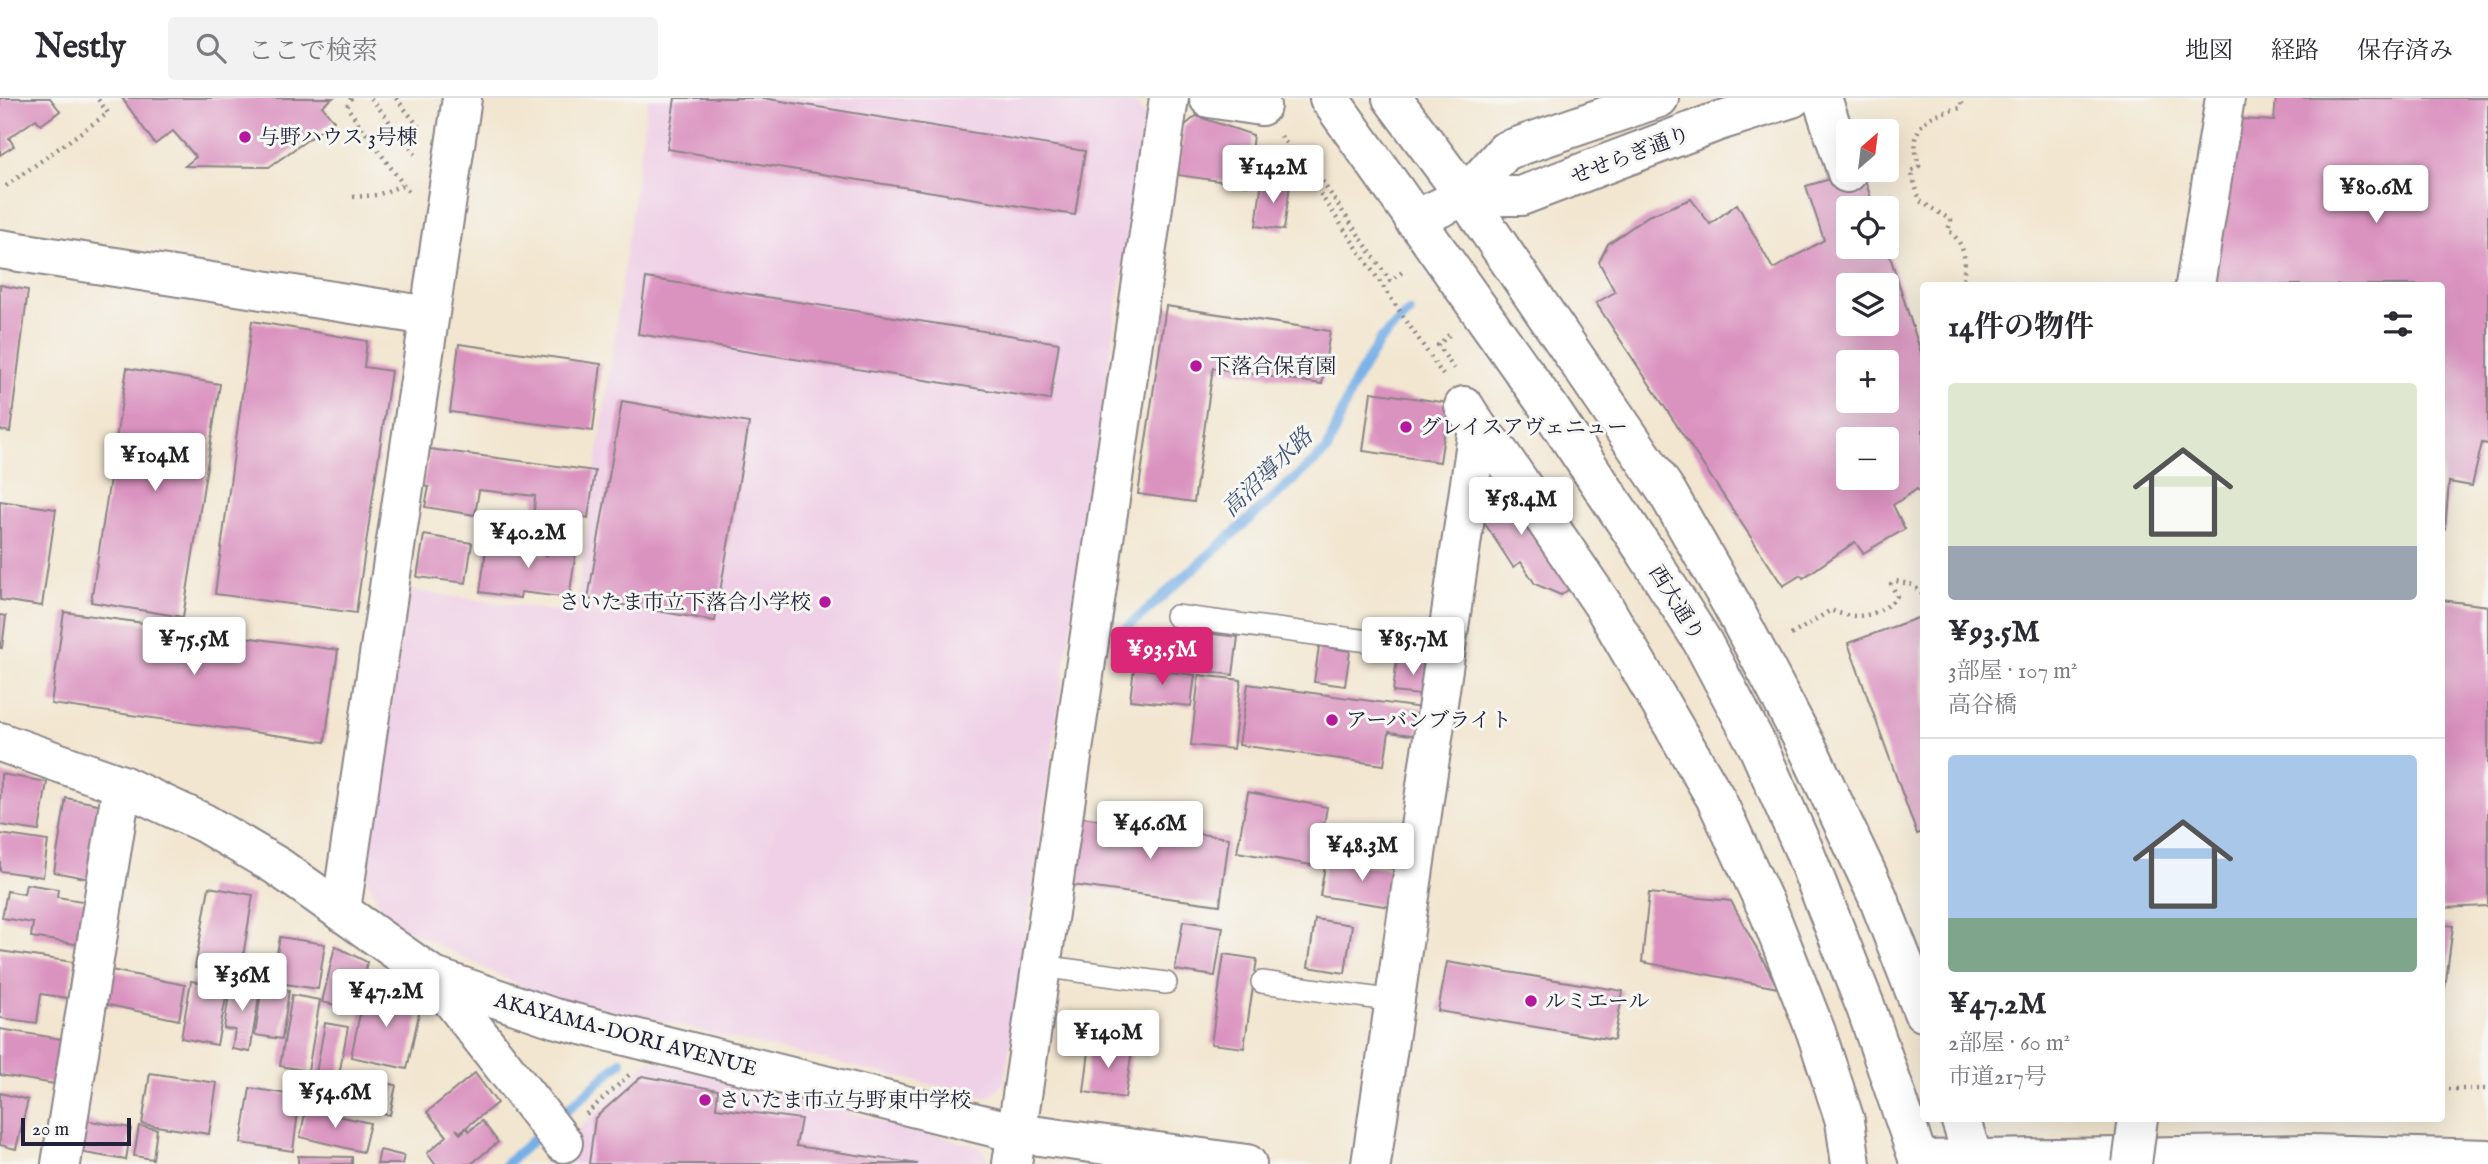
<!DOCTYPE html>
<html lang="ja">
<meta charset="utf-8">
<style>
body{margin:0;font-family:"IM FELL English","Noto Serif JP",serif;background:#f2f2f3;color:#2b2b33;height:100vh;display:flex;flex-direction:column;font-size:26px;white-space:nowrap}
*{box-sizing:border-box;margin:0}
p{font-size:23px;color:#7c7c81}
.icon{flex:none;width:38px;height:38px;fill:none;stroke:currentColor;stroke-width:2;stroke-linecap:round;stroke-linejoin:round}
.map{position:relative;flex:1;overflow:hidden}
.details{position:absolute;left:1920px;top:184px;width:525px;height:840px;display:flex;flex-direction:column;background:#fff;border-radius:7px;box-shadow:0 7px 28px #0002}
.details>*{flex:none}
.needle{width:46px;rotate:28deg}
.tools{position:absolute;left:1836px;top:21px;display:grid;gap:14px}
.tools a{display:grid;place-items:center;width:63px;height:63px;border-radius:7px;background:#fff;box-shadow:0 7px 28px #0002;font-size:35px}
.scale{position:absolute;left:21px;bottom:18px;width:110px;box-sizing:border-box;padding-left:7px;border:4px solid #22223b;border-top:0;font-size:19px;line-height:24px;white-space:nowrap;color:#22223b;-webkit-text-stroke:5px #f6f6f2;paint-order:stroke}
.price{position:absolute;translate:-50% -60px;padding:0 16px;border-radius:7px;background:#fff;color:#222;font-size:23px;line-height:46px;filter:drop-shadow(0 2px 4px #0008)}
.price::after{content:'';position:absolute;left:50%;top:42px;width:21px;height:16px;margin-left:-10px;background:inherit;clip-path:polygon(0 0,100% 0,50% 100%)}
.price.on{background:#db2777;color:#fff}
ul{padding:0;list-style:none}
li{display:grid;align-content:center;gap:14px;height:371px;padding:0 28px}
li+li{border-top:2px solid #e1e1e2}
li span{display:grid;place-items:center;height:217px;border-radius:7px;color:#555}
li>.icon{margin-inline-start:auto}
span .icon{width:126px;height:126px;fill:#fffc;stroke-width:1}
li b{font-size:30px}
h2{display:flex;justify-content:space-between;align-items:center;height:84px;padding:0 28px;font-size:30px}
header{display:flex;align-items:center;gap:42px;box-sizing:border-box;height:98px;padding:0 35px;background:#fff;border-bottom:2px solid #e1e1e2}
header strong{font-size:33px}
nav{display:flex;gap:38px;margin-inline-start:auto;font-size:24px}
.search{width:490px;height:63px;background:#f2f2f3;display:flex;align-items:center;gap:18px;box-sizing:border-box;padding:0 24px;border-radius:7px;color:#7c7c81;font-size:26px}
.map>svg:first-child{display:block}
.built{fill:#efd0e6}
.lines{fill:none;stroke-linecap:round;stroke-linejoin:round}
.stream{stroke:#76afe6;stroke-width:10}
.building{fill:#da92bf;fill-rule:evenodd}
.lane-casing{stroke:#8a8486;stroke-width:24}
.street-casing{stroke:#8a8486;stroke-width:42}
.secondary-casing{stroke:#8a8486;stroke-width:42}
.path{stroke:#8a8486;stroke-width:4.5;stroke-dasharray:2 5;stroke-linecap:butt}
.lane{stroke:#fff;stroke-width:21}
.street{stroke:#fff;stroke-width:38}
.secondary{stroke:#fff;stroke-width:38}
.street-bridge-casing{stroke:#8a8486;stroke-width:42;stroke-linecap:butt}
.street-bridge{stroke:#fff;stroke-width:38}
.poi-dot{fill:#b5179e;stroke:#f6f6f2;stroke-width:2.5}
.labels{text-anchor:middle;stroke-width:6;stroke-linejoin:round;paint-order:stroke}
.poi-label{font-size:21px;fill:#22223b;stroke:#f6f6f2;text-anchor:start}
.street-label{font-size:21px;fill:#22223b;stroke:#f6f6f2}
.water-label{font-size:23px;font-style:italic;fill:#3f5377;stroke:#f6f6f2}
</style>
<header>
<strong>Nestly</strong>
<div class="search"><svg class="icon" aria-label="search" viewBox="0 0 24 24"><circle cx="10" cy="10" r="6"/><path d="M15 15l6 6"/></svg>ここで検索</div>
<nav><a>地図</a><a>経路</a><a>保存済み</a></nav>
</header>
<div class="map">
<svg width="2488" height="1066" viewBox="0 0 2488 1066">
<rect width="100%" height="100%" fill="#f6f6f2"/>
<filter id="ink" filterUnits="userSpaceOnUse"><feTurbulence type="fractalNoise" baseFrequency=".0143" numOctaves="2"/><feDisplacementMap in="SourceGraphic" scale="14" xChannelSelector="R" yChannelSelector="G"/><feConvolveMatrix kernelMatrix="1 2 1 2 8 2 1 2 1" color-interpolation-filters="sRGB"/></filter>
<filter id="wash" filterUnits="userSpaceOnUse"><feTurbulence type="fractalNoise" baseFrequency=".00686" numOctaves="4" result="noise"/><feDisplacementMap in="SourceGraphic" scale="28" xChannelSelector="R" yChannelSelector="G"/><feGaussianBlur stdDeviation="1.57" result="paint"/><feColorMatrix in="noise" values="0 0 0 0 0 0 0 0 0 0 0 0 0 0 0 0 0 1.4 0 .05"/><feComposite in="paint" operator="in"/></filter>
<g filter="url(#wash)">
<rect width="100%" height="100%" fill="#f2e6d0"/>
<g class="built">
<polygon points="648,0 1093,0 1136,6 1145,18 1004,985 989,1000 533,894 386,821 366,778 408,492 575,516"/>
<polygon points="649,962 981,1049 990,1066 543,1066"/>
</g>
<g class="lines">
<g class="stream">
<polyline points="1119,537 1327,352 1354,285 1380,242 1409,214"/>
<polyline points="506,1066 621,964"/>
</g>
</g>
<g id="blocks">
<g class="building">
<polygon points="0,0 50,0 60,13 41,27 36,21 9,40 14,48 0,57"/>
<polygon points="122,0 333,0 322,8 334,23 269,69 185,68 196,59 173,33 155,46"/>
<polygon points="675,0 763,0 1085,53 1075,117 667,51"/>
<polygon points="2276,0 2488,0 2488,346 2482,345 2472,388 2449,384 2445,431 2441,430 2441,187 2213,187 2240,21 2274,23"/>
<polygon points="1196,18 1253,37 1247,87 1178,77 1184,28"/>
<path d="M1862 72 1874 110H1848V149H1887L1923 261V399L1917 391 1893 407 1905 431 1863 455 1855 444 1803 480 1801 477 1783 488 1596 205 1615 194 1599 164 1608 146 1648 118 1691 101 1710 126 1737 106 1773 171 1824 142 1806 88ZM1848 187H1886V226H1848ZM1848 264H1886V303H1848ZM1848 341H1886V380H1848Z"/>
<polygon points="1262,81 1290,86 1284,132 1256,128"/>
<polygon points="646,180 1059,245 1050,302 638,236"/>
<polygon points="0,187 28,192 10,334 0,332"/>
<polygon points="1166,208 1330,233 1322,286 1213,270 1194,404 1138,396"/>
<polygon points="252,223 367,243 364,269 391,273 356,515 215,496"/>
<polygon points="459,246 601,266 593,333 450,314"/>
<polygon points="127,270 220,286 183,519 91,504"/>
<polygon points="1371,294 1449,305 1440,364 1363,353"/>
<polygon points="622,303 749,325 715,523 588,501"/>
<polygon points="430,351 595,373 588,420 534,414 535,398 479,392 475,417 425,409 429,389 422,388"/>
<polygon points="1504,378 1572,489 1561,497 1535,486 1521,464 1513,469 1480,418 1492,411 1477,393"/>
<polygon points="0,403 56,411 42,508 0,502"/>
<polygon points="424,437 472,445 466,485 417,479"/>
<polygon points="546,443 577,447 569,500 521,494 520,500 480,494 487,444 526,450 525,454 547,457"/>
<polygon points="2441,502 2488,508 2488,808 2441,810"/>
<polygon points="64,514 338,552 325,644 51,606"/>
<polygon points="0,517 6,518 2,550 0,550"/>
<polygon points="1923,518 1923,734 1917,736 1848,545"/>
<polygon points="1205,535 1238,539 1233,577 1200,572"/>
<polygon points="1319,548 1350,553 1345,588 1314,584"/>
<polygon points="1397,559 1433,563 1429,598 1393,594"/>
<polygon points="1134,570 1195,577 1191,608 1130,602"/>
<polygon points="1199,577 1241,582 1233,651 1191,647"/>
<polygon points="1248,586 1422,610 1418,638 1389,634 1384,667 1239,647"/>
<polygon points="1,676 47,684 39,733 0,727"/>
<polygon points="1248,694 1327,709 1317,768 1237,754"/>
<polygon points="66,700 103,707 90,781 54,774"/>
<polygon points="1081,719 1229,740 1220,807 1072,787"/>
<polygon points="0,736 48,743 43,779 0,773"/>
<polygon points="1326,761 1403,772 1397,810 1320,798"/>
<polygon points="26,786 58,791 57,799 88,804 81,847 31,839 33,825 2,820 7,793 24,796"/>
<polygon points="209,789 253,797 240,877 195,870"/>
<polygon points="1649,795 1731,803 1778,890 1642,864"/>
<polygon points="1315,821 1352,827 1345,875 1308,869"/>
<polygon points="1183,823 1223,829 1215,878 1175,872"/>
<polygon points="2441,826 2453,828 2443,906 2441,905"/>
<polygon points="280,839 325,846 318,891 272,884"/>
<polygon points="335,848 367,864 358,912 322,904"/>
<polygon points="0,853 73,864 68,900 41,896 37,925 0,920"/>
<polygon points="1224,856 1257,861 1244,950 1211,946"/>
<polygon points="1447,864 1623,893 1614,942 1438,913"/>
<polygon points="111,872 185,887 179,922 104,906"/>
<polygon points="231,882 261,886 250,954 232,951 235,932 224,931"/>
<polygon points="191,883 228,889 217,947 181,940"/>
<polygon points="262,888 289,892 282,941 255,937"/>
<polygon points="365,891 422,902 407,971 351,959"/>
<polygon points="292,897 320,902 308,973 280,968"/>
<polygon points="325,925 348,929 339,977 396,987 390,1017 311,1003"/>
<polygon points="0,931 62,941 55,986 0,977"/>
<polygon points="1090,945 1132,951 1125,1000 1084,994"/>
<polygon points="150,975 217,985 209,1036 142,1026"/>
<polygon points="475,975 497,1005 460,1034 456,1031 460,1036 467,1030 469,1033 482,1023 498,1044 471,1066 435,1066 427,1055 447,1038 427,1014"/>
<polygon points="642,978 718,992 716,1010 801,1021 796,1048 918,1066 589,1066 595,1020"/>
<polygon points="250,990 300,998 293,1053 241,1045"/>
<polygon points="0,995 28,1002 16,1051 0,1047"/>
<polygon points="306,1011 370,1025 363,1054 300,1039"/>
<polygon points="79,1021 131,1030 126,1062 73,1053"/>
<polygon points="139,1028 157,1031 153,1061 134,1058"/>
<polygon points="380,1052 404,1058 402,1066 377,1066"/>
<polygon points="298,1058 352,1059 352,1066 298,1066"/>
</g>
</g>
</g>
<g filter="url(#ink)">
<use href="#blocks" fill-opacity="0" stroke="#8a8486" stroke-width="2"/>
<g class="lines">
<g class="lane-casing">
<g id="lane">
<polyline points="1176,518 1445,553"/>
<polyline points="1041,868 1166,885"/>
<polyline points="1262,884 1394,903"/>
</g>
</g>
<g class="street-casing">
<g id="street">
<polyline points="1209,0 1261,8"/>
<polyline points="1822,0 1847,75"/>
<polyline points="0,151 429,218"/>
<polyline points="2195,187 2225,0"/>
<polyline points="1464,308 1478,330 1501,357 1603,507 1716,701 1770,817 1816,934 1845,1023 1851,1066"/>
<polyline points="0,644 122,687 204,725 277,768 434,879 554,920 1017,1035 1247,1066"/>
<polyline points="434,879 563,1045"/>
<polyline points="61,1066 122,687"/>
<polyline points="1012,1066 1169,0"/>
<polyline points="1371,1066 1478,330"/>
</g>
</g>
<g class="secondary-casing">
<g id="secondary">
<polyline points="1329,0 1550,311 1645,453 1702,543 1758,649 1803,750 1866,910 1920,1066"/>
<polyline points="1392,0 1465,98 1667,394 1732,507 1809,653 1877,797 1923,914"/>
<polyline points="1465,98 1521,98 1716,24 1792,0"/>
<polyline points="1414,122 1465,98 1505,53 1659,0"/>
<polyline points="341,812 462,0"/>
<polyline points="1960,1020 1975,1066"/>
<polyline points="1919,1062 2312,1056 2488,1061"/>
</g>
</g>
<g class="path">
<polyline points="351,0 347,9 410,96"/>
<polyline points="371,0 415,56"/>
<polyline points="396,0 419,29"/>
<polyline points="1281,38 1443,277"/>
<polyline points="1304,71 1311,67 1390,183 1405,172"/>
<polyline points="6,88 108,15 97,0"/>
<polyline points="353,99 377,97 403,87"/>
<path d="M1961 187C1968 166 1966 146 1948 132L1951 122 1920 103 1911 73 1919 68C1908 30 1924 16 1961 10L1962 0"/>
<polyline points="1449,237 1438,247 1454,271"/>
<path d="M1791 537 1831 512C1854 523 1881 519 1897 498L1891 486 1896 483 1913 487 1923 497"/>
<polyline points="2441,991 2488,991"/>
<polyline points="586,1016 629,977"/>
</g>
<use href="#lane" class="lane"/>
<use href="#street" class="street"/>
<use href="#secondary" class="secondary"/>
<g class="street-bridge-casing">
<polyline id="street-bridge" points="2132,1066 2138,1020"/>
</g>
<use href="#street-bridge" class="street-bridge"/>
</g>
</g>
<g class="poi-dot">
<circle cx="245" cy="39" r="7"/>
<circle cx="1196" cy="268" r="7"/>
<circle cx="1406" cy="329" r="7"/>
<circle cx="825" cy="504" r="7"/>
<circle cx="1332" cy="622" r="7"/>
<circle cx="1531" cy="903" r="7"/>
<circle cx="705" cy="1002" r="7"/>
</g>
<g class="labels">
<g class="poi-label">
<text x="259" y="46">与野ハウス 3号棟</text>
<text x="1210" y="275">下落合保育園</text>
<text x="1420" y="336">グレイスアヴェニュー</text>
<text x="811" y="511" text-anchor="end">さいたま市立下落合小学校</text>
<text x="1346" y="629">アーバンブライト</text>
<text x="1545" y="910">ルミエール</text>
<text x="719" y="1009">さいたま市立与野東中学校</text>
</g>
<g class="street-label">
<text transform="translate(1630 57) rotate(-21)" y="7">せせらぎ通り</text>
<text transform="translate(1677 505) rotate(58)" y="7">西大通り</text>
<text transform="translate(626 936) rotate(15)" y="7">AKAYAMA-DORI AVENUE</text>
</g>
<g class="water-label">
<text transform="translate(1267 374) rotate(-44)" y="8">高沼導水路</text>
</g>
</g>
</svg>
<div class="tools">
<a><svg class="needle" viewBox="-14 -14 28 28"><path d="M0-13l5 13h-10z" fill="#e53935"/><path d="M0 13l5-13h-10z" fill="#7c7c81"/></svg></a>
<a><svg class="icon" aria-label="locate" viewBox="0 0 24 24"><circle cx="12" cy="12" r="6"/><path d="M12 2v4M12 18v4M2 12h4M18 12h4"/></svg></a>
<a><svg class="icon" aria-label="layers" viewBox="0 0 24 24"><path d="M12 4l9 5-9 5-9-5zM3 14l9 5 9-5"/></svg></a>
<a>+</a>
<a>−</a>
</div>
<div class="scale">20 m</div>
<b class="price" style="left:1273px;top:107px">¥142M</b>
<b class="price" style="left:2376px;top:127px">¥80.6M</b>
<b class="price" style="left:155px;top:395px">¥104M</b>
<b class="price" style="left:1521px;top:439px">¥58.4M</b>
<b class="price" style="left:528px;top:472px">¥40.2M</b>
<b class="price" style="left:194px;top:579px">¥75.5M</b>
<b class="price" style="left:1413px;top:579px">¥85.7M</b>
<b class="price on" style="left:1162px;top:589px">¥93.5M</b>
<b class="price" style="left:1150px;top:763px">¥46.6M</b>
<b class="price" style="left:1362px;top:785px">¥48.3M</b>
<b class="price" style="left:242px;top:915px">¥36M</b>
<b class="price" style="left:386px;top:931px">¥47.2M</b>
<b class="price" style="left:1108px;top:972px">¥140M</b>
<b class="price" style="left:335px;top:1032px">¥54.6M</b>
<section class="details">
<h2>14件の物件<svg class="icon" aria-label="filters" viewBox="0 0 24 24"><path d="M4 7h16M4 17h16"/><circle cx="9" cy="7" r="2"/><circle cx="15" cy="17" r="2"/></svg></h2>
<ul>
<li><span style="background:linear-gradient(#dfe7d0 75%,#9aa5b1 0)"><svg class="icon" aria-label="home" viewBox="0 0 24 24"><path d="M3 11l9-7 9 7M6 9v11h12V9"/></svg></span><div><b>¥93.5M</b><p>3部屋 · 107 m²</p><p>高谷橋</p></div></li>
<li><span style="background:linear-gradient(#a9c7e8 75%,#7fa58c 0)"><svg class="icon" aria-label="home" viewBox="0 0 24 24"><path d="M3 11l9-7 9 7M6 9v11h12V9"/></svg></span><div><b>¥47.2M</b><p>2部屋 · 60 m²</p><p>市道217号</p></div></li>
</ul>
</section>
</div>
